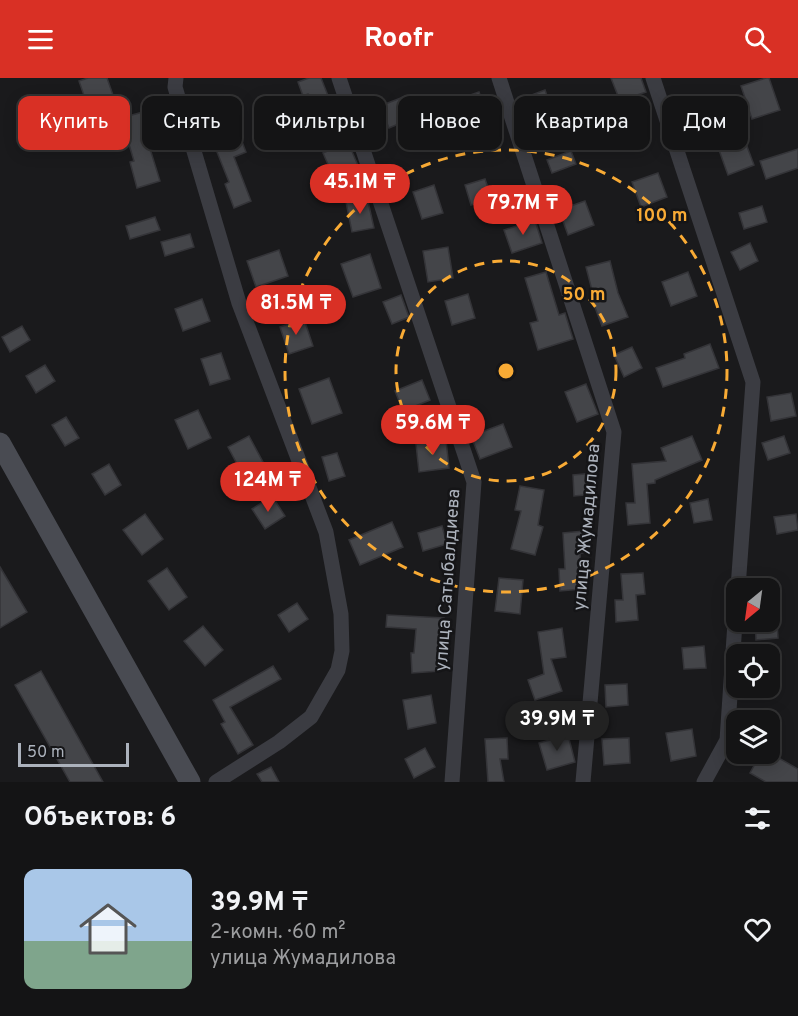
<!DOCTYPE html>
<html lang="ru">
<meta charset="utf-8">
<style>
body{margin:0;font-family:Overpass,sans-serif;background:#1d1d1e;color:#f1f3f6;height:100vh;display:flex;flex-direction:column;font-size:22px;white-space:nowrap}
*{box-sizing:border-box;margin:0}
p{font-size:20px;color:#9d9ea0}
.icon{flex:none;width:33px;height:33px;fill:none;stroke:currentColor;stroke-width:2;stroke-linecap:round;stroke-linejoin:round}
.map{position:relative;height:704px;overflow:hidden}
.side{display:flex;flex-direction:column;background:#141415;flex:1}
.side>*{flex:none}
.banner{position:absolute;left:18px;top:18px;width:762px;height:54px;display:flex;gap:12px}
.needle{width:39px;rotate:209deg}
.controls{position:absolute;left:726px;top:500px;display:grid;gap:12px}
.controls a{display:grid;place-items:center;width:54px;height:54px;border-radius:12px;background:#141415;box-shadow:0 3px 15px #0003,0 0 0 2px #333334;font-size:30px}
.scale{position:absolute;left:18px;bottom:15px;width:111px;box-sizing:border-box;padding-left:6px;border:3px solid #acb2bc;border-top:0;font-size:16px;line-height:21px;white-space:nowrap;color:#acb2bc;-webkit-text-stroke:4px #151517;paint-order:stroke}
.price{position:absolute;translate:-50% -51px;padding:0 14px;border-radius:21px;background:#d93025;color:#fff;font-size:20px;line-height:39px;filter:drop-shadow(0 2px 3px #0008)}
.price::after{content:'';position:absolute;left:50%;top:36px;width:18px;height:14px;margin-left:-9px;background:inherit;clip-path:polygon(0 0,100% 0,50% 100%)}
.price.current{background:#222;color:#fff}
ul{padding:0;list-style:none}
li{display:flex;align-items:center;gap:18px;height:150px;padding:0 24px}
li+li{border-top:2px solid #333334}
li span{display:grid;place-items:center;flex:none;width:168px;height:120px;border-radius:12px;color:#555}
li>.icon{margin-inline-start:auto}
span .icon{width:72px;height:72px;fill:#fffc;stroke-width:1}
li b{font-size:26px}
h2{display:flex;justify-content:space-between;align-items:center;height:72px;padding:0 24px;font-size:26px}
.pill{padding:0 21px;border-radius:12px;background:#141415;box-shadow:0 3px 15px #0003,0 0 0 2px #333334;font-size:21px;line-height:54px}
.pill.current{background:#d93025;color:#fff}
header{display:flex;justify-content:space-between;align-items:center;height:78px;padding:0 24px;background:#d93025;color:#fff;font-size:27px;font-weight:700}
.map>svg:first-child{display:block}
.building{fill:#444549;stroke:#343438;stroke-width:1.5}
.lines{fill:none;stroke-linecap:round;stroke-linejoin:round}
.minor{stroke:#3b3c42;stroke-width:15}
.secondary{stroke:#494b52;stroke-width:21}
.ring{fill:none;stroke:#f9ab35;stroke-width:3;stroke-dasharray:10 8}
.labels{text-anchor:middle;stroke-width:5;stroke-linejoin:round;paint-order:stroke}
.street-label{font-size:18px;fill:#acb2bc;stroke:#151517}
.centre{fill:#f9ab35;stroke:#151517;stroke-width:3}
.ring-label{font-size:18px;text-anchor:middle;font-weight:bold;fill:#f9ab35;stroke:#151517;stroke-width:5;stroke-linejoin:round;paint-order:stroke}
</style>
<header><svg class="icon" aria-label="menu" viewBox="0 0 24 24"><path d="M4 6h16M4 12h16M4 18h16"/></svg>Roofr<svg class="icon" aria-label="search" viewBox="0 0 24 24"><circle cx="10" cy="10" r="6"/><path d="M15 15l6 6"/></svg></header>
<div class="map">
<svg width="798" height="704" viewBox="0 0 798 704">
<rect width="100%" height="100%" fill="#1a1a1c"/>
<g class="building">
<polygon points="88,0 107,0 114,20 88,29 79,3"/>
<polygon points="309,0 321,0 338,43 321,50 308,16 303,18 298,4"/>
<polygon points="611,0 641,0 646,14 620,23"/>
<polygon points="766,0 769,0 780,32 752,41 741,8"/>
<polygon points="545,12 555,39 539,44 529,18"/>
<polygon points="479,14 486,34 466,40 459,21"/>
<polygon points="406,18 415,39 389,50 380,28"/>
<polygon points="718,20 727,45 701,54 692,30"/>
<polygon points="143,34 151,59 147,61 160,103 137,110 130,84 134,83 121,40"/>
<polygon points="236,48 246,74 234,79 251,123 234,130 225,106 229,104 211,59"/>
<polygon points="745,63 754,87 728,97 719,72"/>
<polygon points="348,64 359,90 334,100 323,75"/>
<polygon points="798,71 798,90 766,101 760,83"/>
<polygon points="571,73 576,86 552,95 547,82"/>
<polygon points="658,95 667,119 641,129 632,104"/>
<polygon points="485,101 492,121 471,127 465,107"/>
<polygon points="434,107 443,135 422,141 413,114"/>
<polygon points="367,119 374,150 352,154 346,124"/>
<polygon points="585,123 594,147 568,157 559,132"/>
<polygon points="762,128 767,144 744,151 739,135"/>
<polygon points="155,139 160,152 130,161 126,148"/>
<polygon points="535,142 542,165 512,175 504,152"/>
<polygon points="190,156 194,169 165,178 161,164"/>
<polygon points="750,165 758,183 740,192 731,174"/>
<polygon points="448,169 453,200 428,204 423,173"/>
<polygon points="279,172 288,198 256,209 247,183"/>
<polygon points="370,176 381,210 353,219 341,186"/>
<polygon points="610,183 618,215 628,239 602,248 593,224 595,224 586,189"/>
<polygon points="546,194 559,237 565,235 573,261 538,272 530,245 538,243 525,200"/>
<polygon points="688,194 697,218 671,228 662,204"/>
<polygon points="468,216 475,240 452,247 445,223"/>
<polygon points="401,217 409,239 392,246 383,224"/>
<polygon points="202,221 210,243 183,253 175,231"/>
<polygon points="304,241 313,268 289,276 280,249"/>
<polygon points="22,248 30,262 10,274 2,259"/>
<polygon points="710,266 719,290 663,309 656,290 685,280 684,276"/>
<polygon points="632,269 642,290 624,299 614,277"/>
<polygon points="221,275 230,301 210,307 201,281"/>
<polygon points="45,287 55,303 36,315 26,298"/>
<polygon points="329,300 342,335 312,346 299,311"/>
<polygon points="422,302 430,322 403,333 395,313"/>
<polygon points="586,306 598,336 577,344 565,314"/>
<polygon points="791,315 796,338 771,343 767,319"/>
<polygon points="198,332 211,360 188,371 175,342"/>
<polygon points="66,339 79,360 65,368 52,347"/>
<polygon points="503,346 512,369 480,381 471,358"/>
<polygon points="249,358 264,386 243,397 228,369"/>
<polygon points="692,358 702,382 655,402 655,405 647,406 650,445 628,447 626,425 635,425 632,386 666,383 661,370"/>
<polygon points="784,358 790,375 768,382 762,365"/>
<polygon points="446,362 449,390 419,394 416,366"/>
<polygon points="337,375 345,398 329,403 322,379"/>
<polygon points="109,386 121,407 105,417 92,396"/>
<polygon points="595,395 596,416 574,418 573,397"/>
<polygon points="520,408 544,412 538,447 543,449 535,477 511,471 521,433 515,432"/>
<polygon points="272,418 285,438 265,451 252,431"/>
<polygon points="708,421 712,442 694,445 690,425"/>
<polygon points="145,436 163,461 142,477 123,452"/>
<polygon points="796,436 798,452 777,456 774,439"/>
<polygon points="392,444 403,469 360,487 349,462"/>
<polygon points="442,448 447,466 423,473 418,455"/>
<polygon points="584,453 586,475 580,475 582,511 560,513 559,491 565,491 563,455"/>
<polygon points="0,489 27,534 0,550"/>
<polygon points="167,490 187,519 169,532 148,503"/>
<polygon points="643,495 645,516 636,517 638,542 616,544 615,522 623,522 621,496"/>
<polygon points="499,500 523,502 520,536 495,533"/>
<polygon points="297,525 308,541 289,554 278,537"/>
<polygon points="387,537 444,540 442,568 439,568 440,593 412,595 411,575 414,575 416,551 386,549"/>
<polygon points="755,543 777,543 778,560 756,562"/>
<polygon points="203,548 223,572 205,588 184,563"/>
<polygon points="562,550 566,579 551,581 562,613 535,622 528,602 544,596 538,554"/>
<polygon points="704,568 706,590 684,591 682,570"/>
<polygon points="273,588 281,601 230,629 253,667 238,676 221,646 225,644 213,622"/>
<polygon points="41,593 103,704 70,704 15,607"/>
<polygon points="627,606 628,627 606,629 605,607"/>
<polygon points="431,617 436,645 408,651 403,622"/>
<polygon points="692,651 696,678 671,683 666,655"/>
<polygon points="568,657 575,684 547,692 539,665"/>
<polygon points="507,660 508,681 500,681 504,704 488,704 485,661"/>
<polygon points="629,660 630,685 604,687 602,661"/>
<polygon points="425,670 435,689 414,700 405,681"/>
<polygon points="761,675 770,675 798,691 798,704 766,704 750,695"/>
<polygon points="271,689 279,704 262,704 257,696"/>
</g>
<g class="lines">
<g class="minor">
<polyline points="176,0 175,9 239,225 326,454 341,536 342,573 338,592 311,639 279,664 216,704"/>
<polyline points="339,0 474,404 452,704"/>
<polyline points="499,0 614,354 583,704"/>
<polyline points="653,0 753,304 738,510"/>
<polyline points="704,704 727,662 736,530"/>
</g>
<polyline class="secondary" points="0,365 190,704"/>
</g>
<g class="ring">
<circle cx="506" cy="293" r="110"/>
<circle cx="506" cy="293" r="221"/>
</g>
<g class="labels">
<g class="street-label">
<text transform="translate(586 449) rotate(-85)" y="6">улица Жумадилова</text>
<text transform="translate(447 502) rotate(-86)" y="6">улица Сатыбалдиева</text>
</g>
</g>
<circle cx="506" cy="293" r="9" class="centre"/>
<g class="ring-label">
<text x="662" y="143">100 m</text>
<text x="584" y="222">50 m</text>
</g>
</svg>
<div class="controls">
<a><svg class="needle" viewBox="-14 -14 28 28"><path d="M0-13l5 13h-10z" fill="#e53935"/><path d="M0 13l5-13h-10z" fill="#9d9ea0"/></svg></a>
<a><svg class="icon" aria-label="locate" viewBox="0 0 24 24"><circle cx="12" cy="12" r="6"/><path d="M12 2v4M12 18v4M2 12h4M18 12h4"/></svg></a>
<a><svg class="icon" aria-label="layers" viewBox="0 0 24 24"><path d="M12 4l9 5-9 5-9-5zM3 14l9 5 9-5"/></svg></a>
</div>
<div class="scale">50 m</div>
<b class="price" style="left:360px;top:137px">45.1M ₸</b>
<b class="price" style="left:523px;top:158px">79.7M ₸</b>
<b class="price" style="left:296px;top:258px">81.5M ₸</b>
<b class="price" style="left:433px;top:378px">59.6M ₸</b>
<b class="price" style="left:268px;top:435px">124M ₸</b>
<b class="price current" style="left:557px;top:674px">39.9M ₸</b>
<div class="banner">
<a class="pill current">Купить</a>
<a class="pill">Снять</a>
<a class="pill">Фильтры</a>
<a class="pill">Новое</a>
<a class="pill">Квартира</a>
<a class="pill">Дом</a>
</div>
</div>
<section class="side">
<h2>Объектов: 6<svg class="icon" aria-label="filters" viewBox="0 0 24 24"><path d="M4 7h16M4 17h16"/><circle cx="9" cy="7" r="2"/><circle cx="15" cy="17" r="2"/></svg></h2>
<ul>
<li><span style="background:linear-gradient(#a9c7e8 60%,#7fa58c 0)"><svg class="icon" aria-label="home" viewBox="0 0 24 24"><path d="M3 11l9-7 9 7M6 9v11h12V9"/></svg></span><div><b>39.9M ₸</b><p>2-комн. · 60 m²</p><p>улица Жумадилова</p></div><svg class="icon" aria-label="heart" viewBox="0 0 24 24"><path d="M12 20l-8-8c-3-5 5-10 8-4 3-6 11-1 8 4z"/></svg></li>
</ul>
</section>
